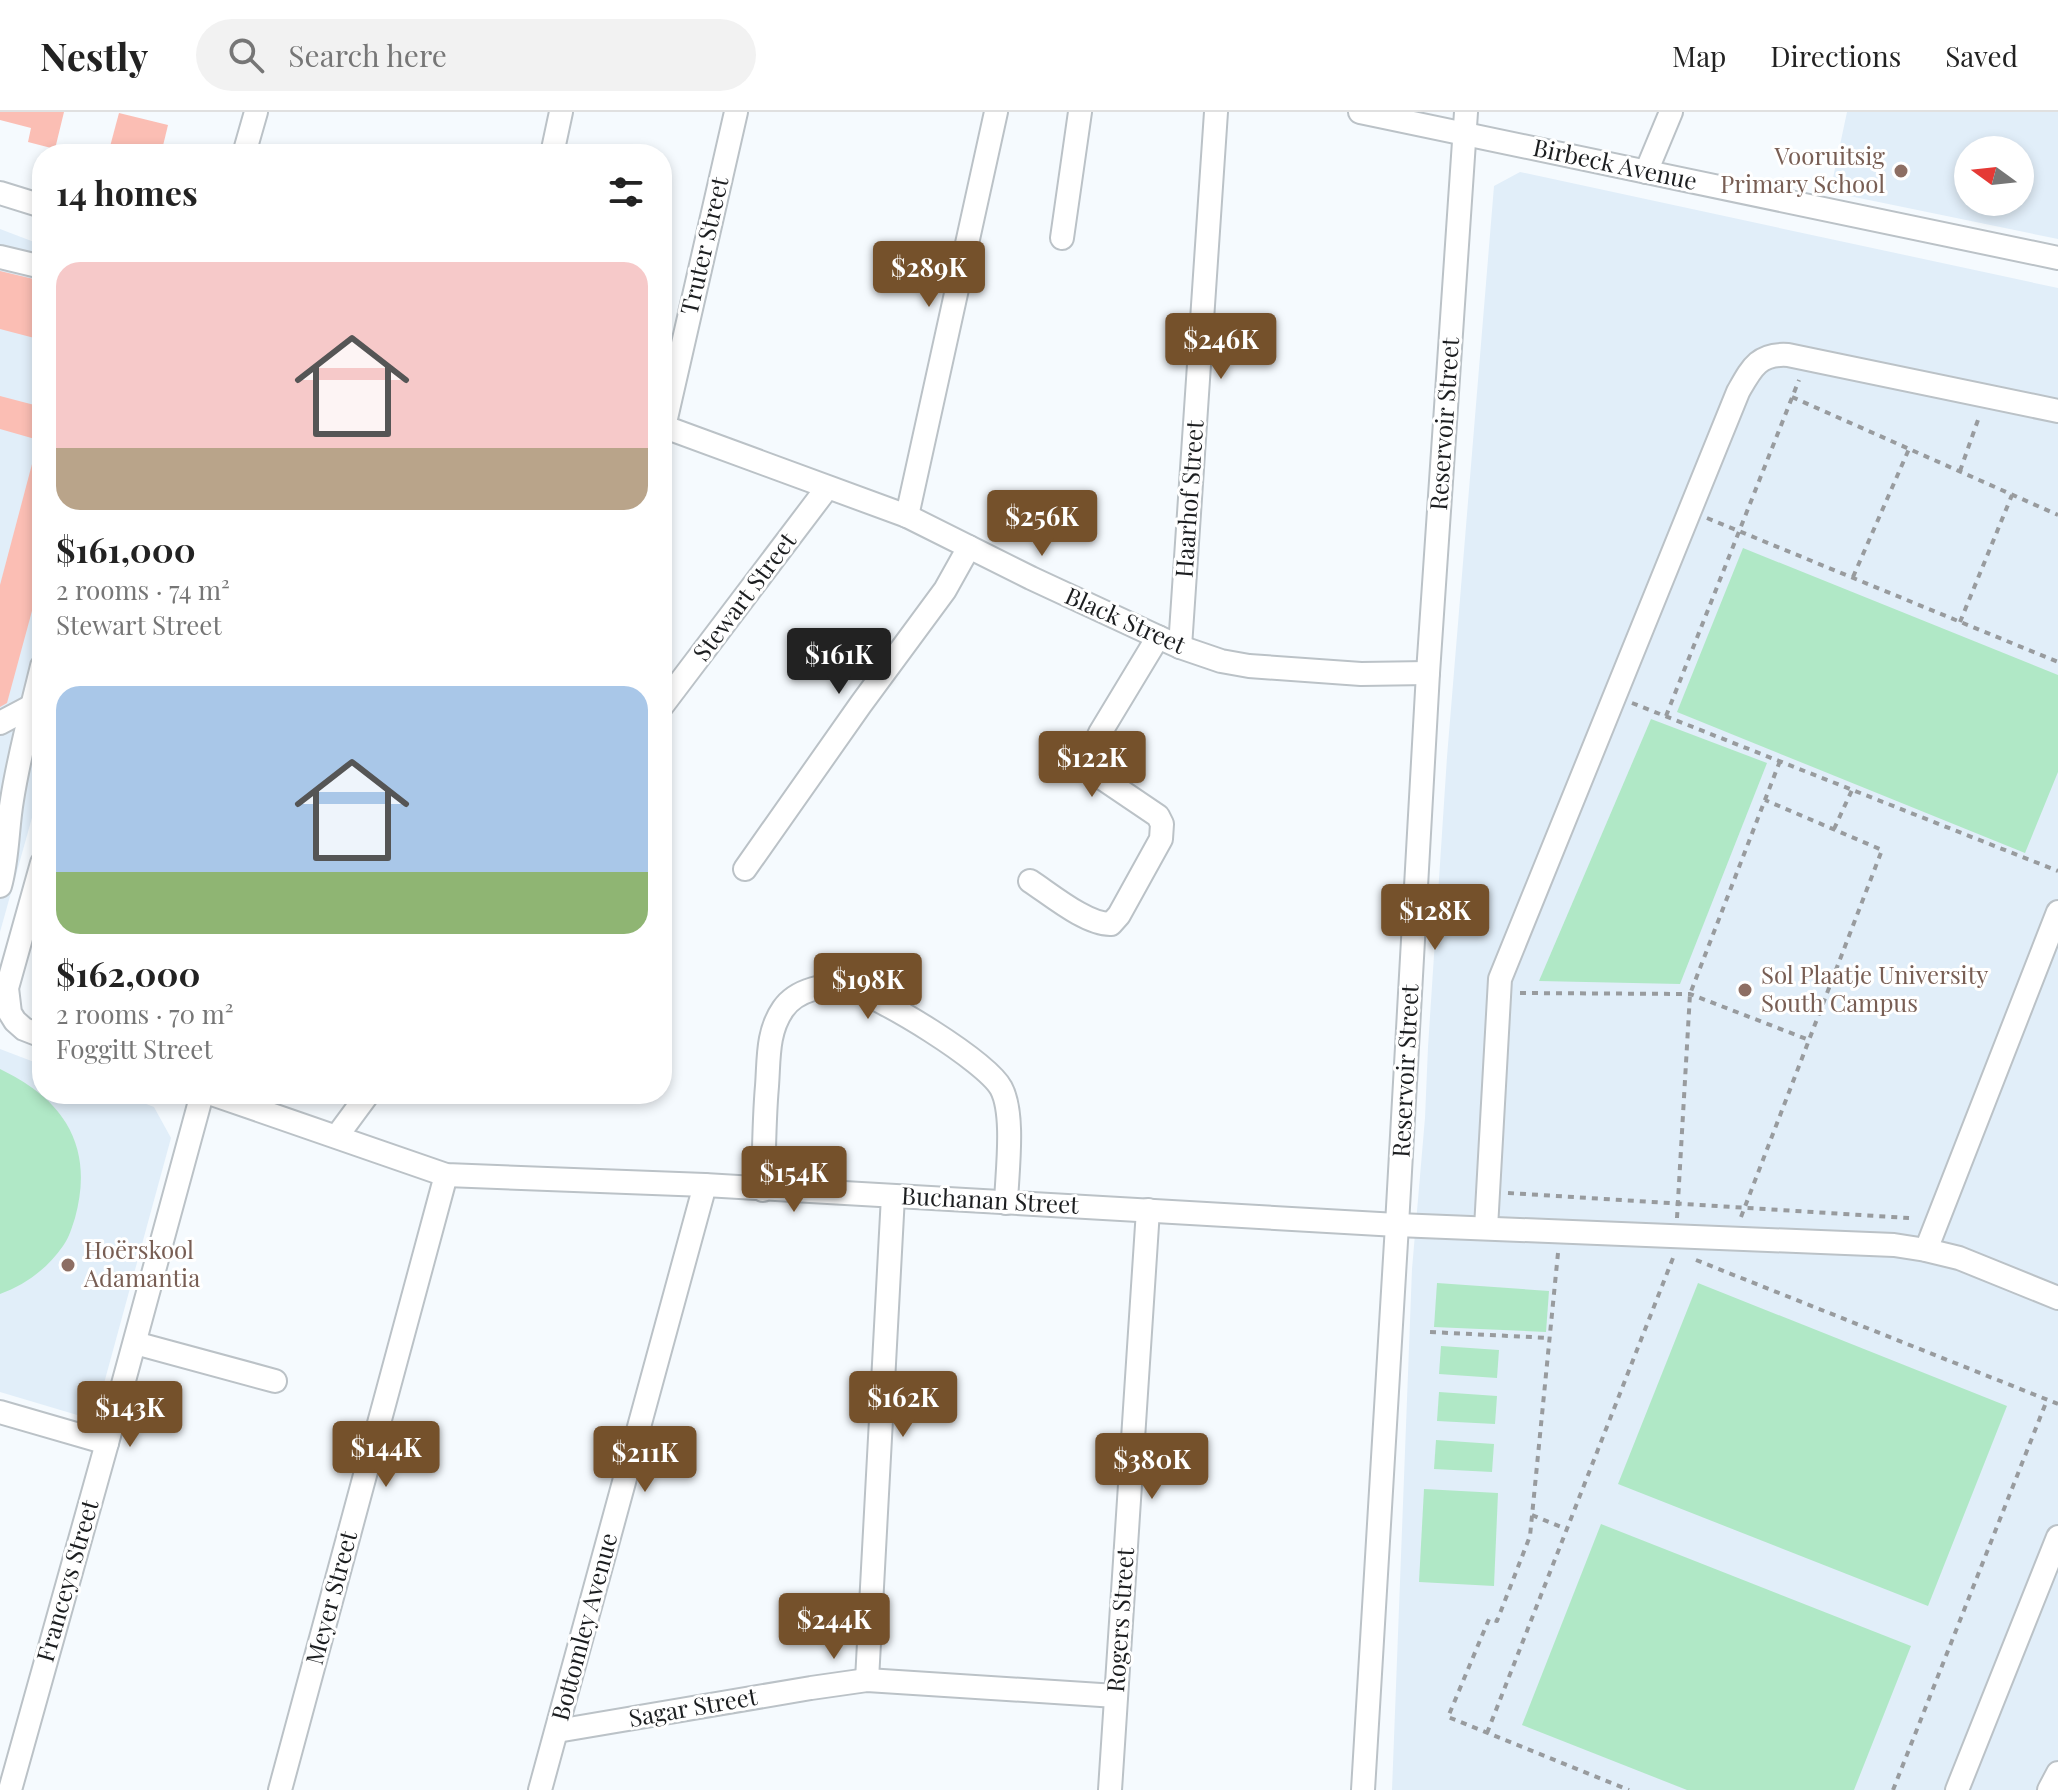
<!DOCTYPE html>
<meta charset="utf-8">
<style>
body{margin:0;font-family:"Playfair Display",serif;background:#f2f2f2;color:#222;height:100vh;display:flex;flex-direction:column;font-size:30px;white-space:nowrap}
*{box-sizing:border-box;margin:0}
p{font-size:26px;color:#767676}
.icon{flex:none;width:44px;height:44px;fill:none;stroke:currentColor;stroke-width:2;stroke-linecap:round;stroke-linejoin:round}
.map{position:relative;flex:1;overflow:hidden}
.panel{position:absolute;left:32px;top:32px;width:640px;height:960px;display:flex;flex-direction:column;background:#fff;border-radius:32px;box-shadow:0 4px 12px #0003}
.panel>*{flex:none}
.needle{width:52px;rotate:285deg}
.fabs{position:absolute;left:1954px;top:24px;display:grid;gap:16px}
.fabs a{display:grid;place-items:center;width:80px;height:80px;border-radius:50%;background:#fff;box-shadow:0 4px 12px #0003;font-size:40px}
.price{position:absolute;translate:-50% -68px;padding:0 18px;border-radius:8px;background:#75512b;color:#fff;font-size:26px;line-height:52px;filter:drop-shadow(0 2px 4px #0008)}
.price::after{content:'';position:absolute;left:50%;top:48px;width:24px;height:18px;margin-left:-12px;background:inherit;clip-path:polygon(0 0,100% 0,50% 100%)}
.price.active{background:#222;color:#fff}
ul{padding:0;list-style:none}
li{display:grid;align-content:center;gap:16px;height:424px;padding:0 24px}
li span{display:grid;place-items:center;height:248px;border-radius:24px;color:#555}
li>.icon{margin-inline-start:auto}
span .icon{width:144px;height:144px;fill:#fffc;stroke-width:1}
li b{font-size:34px}
h2{display:flex;justify-content:space-between;align-items:center;height:96px;padding:0 24px;font-size:34px}
header{display:flex;align-items:center;gap:48px;box-sizing:border-box;height:112px;padding:0 40px;background:#fff;border-bottom:2px solid #e0e0e0}
header strong{font-size:38px}
nav{display:flex;gap:44px;margin-inline-start:auto;font-size:28px}
.search{width:560px;height:72px;background:#f2f2f2;display:flex;align-items:center;gap:20px;box-sizing:border-box;padding:0 28px;border-radius:44px;color:#767676;font-size:30px}
.map>svg:first-child{display:block}
.built{fill:#e1eef9;fill-rule:evenodd}
.green{fill:#b0e8c6}
.building{fill:#fbbeb4}
.lines{fill:none;stroke-linecap:round;stroke-linejoin:round}
.minor-casing{stroke:#bbc2c7;stroke-width:26}
.path{stroke:#989b9e;stroke-width:4;stroke-dasharray:6 6;stroke-linecap:butt}
.minor{stroke:#fff;stroke-width:22}
.education-dot{fill:#8d6e63;stroke:#fff;stroke-width:3}
.labels{text-anchor:middle;stroke-width:6;stroke-linejoin:round;paint-order:stroke}
.education-label{font-size:24px;fill:#785e54;stroke:#fff;text-anchor:start}
.street-label{font-size:24px;fill:#1c1e20;stroke:#fff}
</style>
<header>
<strong>Nestly</strong>
<div class="search"><svg class="icon" aria-label="search" viewBox="0 0 24 24"><circle cx="10" cy="10" r="6"/><path d="M15 15l6 6"/></svg>Search here</div>
<nav><a>Map</a><a>Directions</a><a>Saved</a></nav>
</header>
<div class="map">
<svg width="2058" height="1678" viewBox="0 0 2058 1678">
<rect width="100%" height="100%" fill="#f5fafe"/>
<g class="built">
<path d="M1847 0H2058V127L1830 80ZM2020 38V90H1968V38Z"/>
<polygon points="1520,60 2058,176 2058,1678 1392,1678 1412,1157 1425,1006 1428,935 1447,645 1494,74"/>
<polygon points="0,117 42,133 42,670 0,820"/>
<polygon points="0,937 42,953 42,982 121,982 154,995 171,1026 94,1308 0,1280"/>
</g>
<g class="green">
<polygon points="1743,436 2058,563 2058,660 2025,741 1677,600"/>
<polygon points="1651,607 1767,651 1680,872 1539,869"/>
<path d="M0 957C26 970 50 985 66 1011 84 1041 84 1073 75 1106 72 1115 69 1126 63 1134 48 1156 25 1173 0 1182Z"/>
<polygon points="1437,1171 1549,1179 1546,1220 1434,1215"/>
<polygon points="1698,1171 2007,1294 1928,1494 1618,1372"/>
<polygon points="1441,1234 1499,1238 1497,1266 1439,1262"/>
<polygon points="1439,1280 1497,1284 1495,1312 1437,1309"/>
<polygon points="1436,1328 1494,1332 1492,1360 1434,1357"/>
<polygon points="1424,1377 1498,1381 1494,1474 1419,1470"/>
<polygon points="1601,1412 1911,1534 1854,1678 1687,1678 1522,1613"/>
</g>
<g class="building">
<polygon points="0,0 64,0 55,37 28,30 31,16 0,8"/>
<polygon points="119,1 168,13 161,42 108,42"/>
<polygon points="0,159 42,169 42,228 0,217"/>
<polygon points="0,284 42,295 42,329 0,317"/>
<polygon points="36,337 42,338 42,462 7,591 0,595 0,473"/>
</g>
<g class="lines">
<g class="minor-casing">
<g id="minor">
<polyline points="1360,0 2058,146"/>
<polyline points="244,42 256,0"/>
<polyline points="552,42 561,0"/>
<polyline points="1646,60 1671,0"/>
<polyline points="0,81 42,94"/>
<polyline points="1062,126 1080,0"/>
<polyline points="0,145 42,155"/>
<polyline points="662,314 907,404 1031,466 1158,525 1180,535 1221,549 1249,554 1361,562 1428,561"/>
<polyline points="664,315 736,0"/>
<polyline points="907,404 996,0"/>
<polyline points="1180,535 1216,0"/>
<polyline points="662,594 827,376"/>
<polyline points="0,611 32,594"/>
<polyline points="42,751 7,876 10,901 15,909 24,917 42,924"/>
<polyline points="745,757 861,592 945,478 969,435"/>
<path d="M1030 769C1050 782 1087 813 1111 812L1119 803 1161 727 1162 712 1158 704 1090 658 1088 653 1089 644 1100 621 1158 525"/>
<path d="M0 774C8 746 7 717 12 688 19 643 31 599 42 554"/>
<polyline points="212,982 446,1063 705,1073 1397,1113 1894,1133 1926,1138 1959,1146 2058,1186"/>
<polyline points="337,1024 368,982"/>
<path d="M763 1078C764 1043 764 1008 767 974 769 947 767 920 783 897 796 878 827 870 849 876 880 884 986 949 1001 976 1015 1002 1007 1060 1006 1091"/>
<path d="M1486 1116 1500 867 1738 280C1751 257 1758 241 1788 243L2058 299"/>
<polyline points="1926,1138 2058,800"/>
<polyline points="135,1231 275,1269"/>
<polyline points="0,1300 107,1331"/>
<polyline points="867,1568 893,1084"/>
<polyline points="557,1619 811,1576 867,1568 1116,1584"/>
<polyline points="10,1678 107,1331 202,982"/>
<polyline points="280,1678 446,1063"/>
<polyline points="540,1678 705,1073"/>
<polyline points="1110,1678 1148,1098"/>
<polyline points="1363,1678 1397,1113 1428,561 1466,0"/>
<polyline points="1957,1678 2058,1425"/>
<polyline points="2049,1678 2058,1661"/>
</g>
</g>
<g class="path">
<polyline points="1792,285 2058,403"/>
<polyline points="1960,359 1979,305"/>
<polyline points="1707,406 2058,550"/>
<polyline points="1853,465 1909,337"/>
<polyline points="1960,510 2012,383"/>
<polyline points="1632,591 2058,759"/>
<polyline points="1666,604 1799,268"/>
<polyline points="1834,717 1852,678"/>
<polyline points="1520,881 1690,882 1809,928"/>
<polyline points="1508,1081 1909,1106"/>
<polyline points="1741,1105 1882,738 1765,688"/>
<polyline points="1677,1106 1690,882 1780,649"/>
<polyline points="1558,1141 1530,1424 1497,1509 1489,1507 1448,1605 1629,1678"/>
<polyline points="1696,1148 2058,1292"/>
<polyline points="1430,1220 1550,1226"/>
<polyline points="1532,1403 1566,1417"/>
<polyline points="1487,1621 1673,1146"/>
<polyline points="1893,1678 2047,1288"/>
</g>
<use href="#minor" class="minor"/>
</g>
<g class="education-dot">
<circle cx="1901" cy="59" r="8"/>
<circle cx="1745" cy="878" r="8"/>
<circle cx="68" cy="1153" r="8"/>
</g>
<g class="labels">
<g class="education-label">
<text x="1885" y="53" text-anchor="end">Vooruitsig<tspan x="1885" dy="28">Primary School</tspan></text>
<text x="1761" y="872">Sol Plaatje University<tspan x="1761" dy="28">South Campus</tspan></text>
<text x="84" y="1147">Hoërskool<tspan x="84" dy="28">Adamantia</tspan></text>
</g>
<g class="street-label">
<text transform="translate(1615 53) rotate(12)" y="8">Birbeck Avenue</text>
<text transform="translate(705 134) rotate(-77)" y="8">Truter Street</text>
<text transform="translate(1445 312) rotate(-86)" y="8">Reservoir Street</text>
<text transform="translate(1190 387) rotate(-86)" y="8">Haarhof Street</text>
<text transform="translate(745 485) rotate(-53)" y="8">Stewart Street</text>
<text transform="translate(1125 509) rotate(24)" y="8">Black Street</text>
<text transform="translate(1406 959) rotate(-87)" y="8">Reservoir Street</text>
<text transform="translate(990 1089) rotate(3)" y="8">Buchanan Street</text>
<text transform="translate(68 1469) rotate(-74)" y="8">Franceys Street</text>
<text transform="translate(332 1486) rotate(-75)" y="8">Meyer Street</text>
<text transform="translate(1121 1508) rotate(-86)" y="8">Rogers Street</text>
<text transform="translate(585 1515) rotate(-75)" y="8">Bottomley Avenue</text>
<text transform="translate(693 1596) rotate(-10)" y="8">Sagar Street</text>
</g>
</g>
</svg>
<div class="fabs">
<a><svg class="needle" viewBox="-14 -14 28 28"><path d="M0-13l5 13h-10z" fill="#e53935"/><path d="M0 13l5-13h-10z" fill="#767676"/></svg></a>
</div>
<b class="price" style="left:929px;top:197px">$289K</b>
<b class="price" style="left:1221px;top:269px">$246K</b>
<b class="price" style="left:1042px;top:446px">$256K</b>
<b class="price active" style="left:839px;top:584px">$161K</b>
<b class="price" style="left:1092px;top:687px">$122K</b>
<b class="price" style="left:1435px;top:840px">$128K</b>
<b class="price" style="left:868px;top:909px">$198K</b>
<b class="price" style="left:794px;top:1102px">$154K</b>
<b class="price" style="left:903px;top:1327px">$162K</b>
<b class="price" style="left:130px;top:1337px">$143K</b>
<b class="price" style="left:386px;top:1377px">$144K</b>
<b class="price" style="left:645px;top:1382px">$211K</b>
<b class="price" style="left:1152px;top:1389px">$380K</b>
<b class="price" style="left:834px;top:1549px">$244K</b>
<section class="panel">
<h2>14 homes<svg class="icon" aria-label="filters" viewBox="0 0 24 24"><path d="M4 7h16M4 17h16"/><circle cx="9" cy="7" r="2"/><circle cx="15" cy="17" r="2"/></svg></h2>
<ul>
<li><span style="background:linear-gradient(#f6c9c9 75%,#b9a48a 0)"><svg class="icon" aria-label="home" viewBox="0 0 24 24"><path d="M3 11l9-7 9 7M6 9v11h12V9"/></svg></span><div><b>$161,000</b><p>2 rooms · 74 m²</p><p>Stewart Street</p></div></li>
<li><span style="background:linear-gradient(#a9c7e8 75%,#8fb573 0)"><svg class="icon" aria-label="home" viewBox="0 0 24 24"><path d="M3 11l9-7 9 7M6 9v11h12V9"/></svg></span><div><b>$162,000</b><p>2 rooms · 70 m²</p><p>Foggitt Street</p></div></li>
</ul>
</section>
</div>
